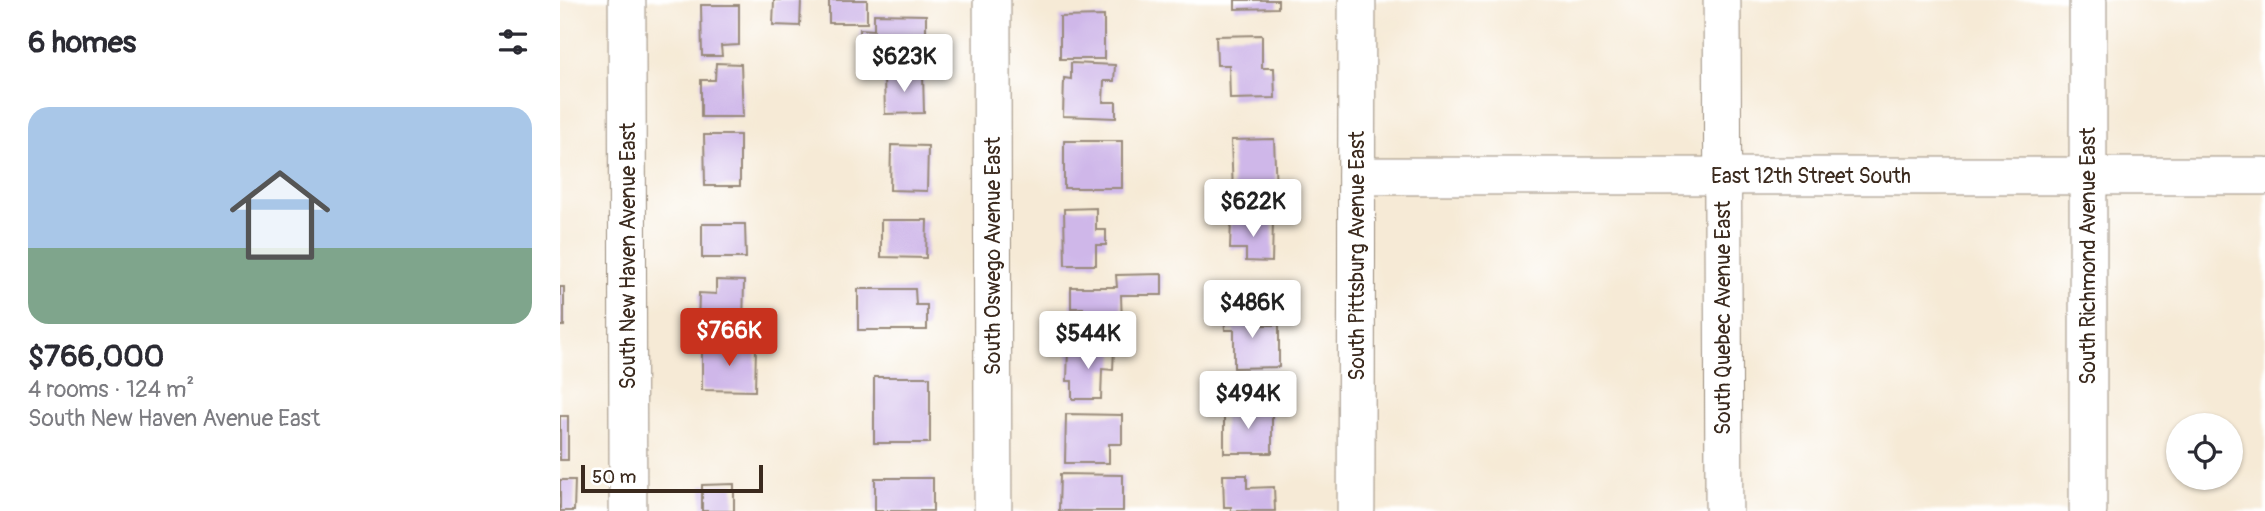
<!DOCTYPE html>
<meta charset="utf-8">
<style>
body{margin:0;font-family:Pangolin,sans-serif;background:#f7f7f7;color:#2b2b33;height:100vh;display:flex;flex-direction:column;font-size:26px;white-space:nowrap}
*{box-sizing:border-box;margin:0}
p{font-size:23px;color:#7c7c81}
.icon{flex:none;width:38px;height:38px;fill:none;stroke:currentColor;stroke-width:2;stroke-linecap:round;stroke-linejoin:round}
.map{position:relative;flex:1;overflow:hidden}
.details{display:flex;flex-direction:column;background:#fff;width:560px}
.details>*{flex:none}
.fabs{position:absolute;left:1606px;top:413px;display:grid;gap:14px}
.fabs a{display:grid;place-items:center;width:77px;height:77px;border-radius:50%;background:#fff;box-shadow:0 2px 5px #0004;font-size:35px}
.scale{position:absolute;left:21px;bottom:18px;width:182px;box-sizing:border-box;padding-left:7px;border:4px solid #3b2a1e;border-top:0;font-size:19px;line-height:24px;white-space:nowrap;color:#3b2a1e;-webkit-text-stroke:5px #fff;paint-order:stroke}
.price{position:absolute;translate:-50% -60px;padding:0 16px;border-radius:7px;background:#fff;color:#222;font-size:23px;line-height:46px;filter:drop-shadow(0 2px 4px #0008)}
.price::after{content:'';position:absolute;left:50%;top:42px;width:21px;height:16px;margin-left:-10px;background:inherit;clip-path:polygon(0 0,100% 0,50% 100%)}
.price.selected{background:#c8321e;color:#fff}
ul{padding:0;list-style:none}
li{display:grid;align-content:center;gap:14px;height:371px;padding:0 28px}
li+li{border-top:2px solid #e1e1e2}
li span{display:grid;place-items:center;height:217px;border-radius:21px;color:#555}
li>.icon{margin-inline-start:auto}
span .icon{width:126px;height:126px;fill:#fffc;stroke-width:1}
li b{font-size:30px}
h2{display:flex;justify-content:space-between;align-items:center;height:84px;padding:0 28px;font-size:30px}
main{display:flex;flex:1;min-height:0}
.map>svg:first-child{display:block}
.building{fill:#cfb7e9}
.lines{fill:none;stroke-linecap:round;stroke-linejoin:round}
.minor-casing{stroke:#988a7a;stroke-width:39}
.minor{stroke:#fff;stroke-width:37}
.labels{text-anchor:middle;stroke-width:6;stroke-linejoin:round;paint-order:stroke}
.street-label{font-size:21px;fill:#3b2a1e;stroke:#fff}
</style>
<main>
<section class="details">
<h2>6 homes<svg class="icon" aria-label="filters" viewBox="0 0 24 24"><path d="M4 7h16M4 17h16"/><circle cx="9" cy="7" r="2"/><circle cx="15" cy="17" r="2"/></svg></h2>
<ul>
<li><span style="background:linear-gradient(#a9c7e8 65%,#7fa58c 0)"><svg class="icon" aria-label="home" viewBox="0 0 24 24"><path d="M3 11l9-7 9 7M6 9v11h12V9"/></svg></span><div><b>$766,000</b><p>4 rooms · 124 m²</p><p>South New Haven Avenue East</p></div></li>
</ul>
</section>
<div class="map">
<svg width="1705" height="511" viewBox="0 0 1705 511">
<rect width="100%" height="100%" fill="#fff"/>
<filter id="ink" filterUnits="userSpaceOnUse"><feTurbulence type="fractalNoise" baseFrequency=".0143" numOctaves="2"/><feDisplacementMap in="SourceGraphic" scale="14" xChannelSelector="R" yChannelSelector="G"/><feConvolveMatrix kernelMatrix="1 2 1 2 8 2 1 2 1" color-interpolation-filters="sRGB"/></filter>
<filter id="wash" filterUnits="userSpaceOnUse"><feTurbulence type="fractalNoise" baseFrequency=".00686" numOctaves="4" result="noise"/><feDisplacementMap in="SourceGraphic" scale="28" xChannelSelector="R" yChannelSelector="G"/><feGaussianBlur stdDeviation="1.57" result="paint"/><feColorMatrix in="noise" values="0 0 0 0 0 0 0 0 0 0 0 0 0 0 0 0 0 1.4 0 .05"/><feComposite in="paint" operator="in"/></filter>
<g filter="url(#wash)">
<rect width="100%" height="100%" fill="#f6ead6"/>
<g id="blocks">
<g class="building">
<polygon points="214,0 241,0 240,26 213,25"/>
<rect x="269" y="0" width="38" height="23"/>
<polygon points="675,0 718,0 718,8 675,9"/>
<polygon points="141,5 179,5 179,45 161,46 162,56 142,56"/>
<polygon points="314,14 366,15 366,51 300,50 300,29 314,30"/>
<polygon points="544,16 544,59 500,59 500,17"/>
<polygon points="702,35 702,68 714,68 715,98 670,99 669,65 657,65 656,36"/>
<polygon points="156,63 181,64 183,117 141,117 141,80 155,80"/>
<polygon points="511,63 555,65 554,81 544,81 543,102 556,102 556,118 503,116 504,78 511,79"/>
<polygon points="363,74 364,113 325,114 324,76"/>
<polygon points="144,135 180,135 180,186 145,186"/>
<polygon points="714,139 716,192 673,193 671,140"/>
<rect x="504" y="141" width="58" height="47"/>
<polygon points="331,145 368,146 367,191 330,190"/>
<polygon points="536,208 536,230 546,230 546,245 536,245 536,265 505,265 504,209"/>
<polygon points="671,219 713,220 712,262 686,261 686,249 670,249"/>
<polygon points="321,220 367,220 366,258 321,257"/>
<polygon points="142,224 185,224 186,258 142,258"/>
<polygon points="602,274 602,295 561,295 562,324 523,324 523,308 511,308 511,287 557,287 556,275"/>
<polygon points="156,280 184,281 183,328 138,327 139,293 156,294"/>
<rect x="0" y="287" width="4" height="39"/>
<polygon points="298,289 355,289 356,305 367,305 367,330 298,330"/>
<polygon points="664,307 691,307 692,325 719,325 719,367 674,368 674,330 665,330"/>
<polygon points="142,345 196,346 195,391 142,390"/>
<polygon points="508,347 554,349 553,370 542,369 541,399 512,399 512,381 507,381"/>
<rect x="314" y="377" width="56" height="66"/>
<rect x="664" y="409" width="48" height="44"/>
<polygon points="506,414 562,415 562,444 549,444 549,463 505,463"/>
<rect x="0" y="416" width="8" height="44"/>
<polygon points="500,474 563,475 563,511 499,511"/>
<polygon points="663,475 687,475 687,488 714,487 715,511 671,511 671,507 664,507"/>
<rect x="315" y="478" width="58" height="33"/>
<polygon points="0,480 15,480 14,511 0,511"/>
<polygon points="174,484 174,511 142,511 142,485"/>
</g>
</g>
</g>
<g filter="url(#ink)">
<use href="#blocks" fill-opacity="0" stroke="#988a7a" stroke-width="2"/>
<g class="lines">
<g class="minor-casing">
<g id="minor">
<polyline points="67,0 68,511"/>
<polyline points="432,0 433,511"/>
<polyline points="1162,0 1164,511"/>
<polyline points="1528,0 1528,511"/>
<polyline points="797,176 1705,176"/>
<polyline points="796,511 797,0"/>
</g>
</g>
<use href="#minor" class="minor"/>
</g>
</g>
<g class="labels">
<g class="street-label">
<text x="1251" y="183">East 12th Street South</text>
<text transform="translate(68 256) rotate(-90)" y="7">South New Haven Avenue East</text>
<text transform="translate(433 256) rotate(-90)" y="7">South Oswego Avenue East</text>
<text transform="translate(797 256) rotate(-90)" y="7">South Pittsburg Avenue East</text>
<text transform="translate(1528 256) rotate(-90)" y="7">South Richmond Avenue East</text>
<text transform="translate(1163 318) rotate(-90)" y="7">South Quebec Avenue East</text>
</g>
</g>
</svg>
<div class="fabs">
<a><svg class="icon" aria-label="locate" viewBox="0 0 24 24"><circle cx="12" cy="12" r="6"/><path d="M12 2v4M12 18v4M2 12h4M18 12h4"/></svg></a>
</div>
<div class="scale">50 m</div>
<b class="price" style="left:344px;top:94px">$623K</b>
<b class="price" style="left:693px;top:239px">$622K</b>
<b class="price" style="left:692px;top:340px">$486K</b>
<b class="price selected" style="left:169px;top:368px">$766K</b>
<b class="price" style="left:528px;top:371px">$544K</b>
<b class="price" style="left:688px;top:431px">$494K</b>
</div>
</main>
